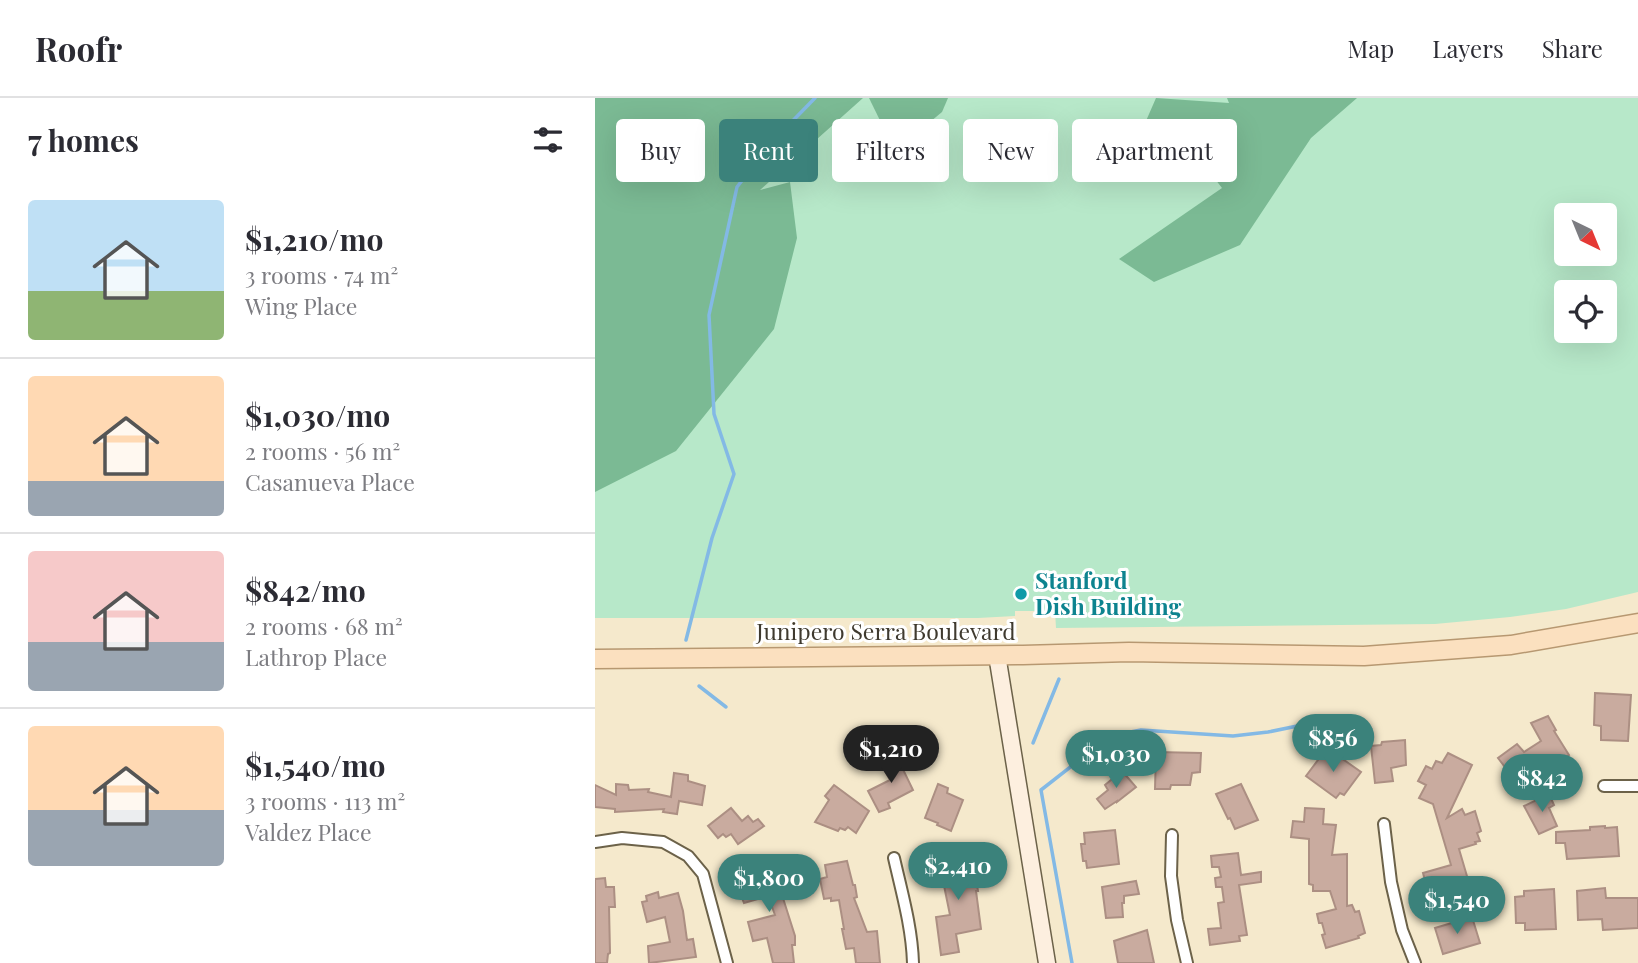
<!DOCTYPE html>
<meta charset="utf-8">
<style>
body{margin:0;font-family:"Playfair Display",serif;background:#f7f7f7;color:#2b2b33;height:100vh;display:flex;flex-direction:column;font-size:26px;white-space:nowrap}
*{box-sizing:border-box;margin:0}
p{font-size:23px;color:#7c7c81}
.icon{flex:none;width:38px;height:38px;fill:none;stroke:currentColor;stroke-width:2;stroke-linecap:round;stroke-linejoin:round}
.map{position:relative;flex:1;overflow:hidden}
.sheet{display:flex;flex-direction:column;background:#fff;width:595px}
.sheet>*{flex:none}
.guide{position:absolute;left:21px;top:21px;width:665px;height:63px;display:flex;gap:14px}
.needle{width:46px;rotate:137deg}
.fabs{position:absolute;left:959px;top:105px;display:grid;gap:14px}
.fabs a{display:grid;place-items:center;width:63px;height:63px;border-radius:7px;background:#fff;box-shadow:0 7px 28px #0002;font-size:35px}
.price{position:absolute;translate:-50% -60px;padding:0 16px;border-radius:24px;background:#3b827b;color:#fff;font-size:23px;line-height:46px;filter:drop-shadow(0 2px 4px #0008)}
.price::after{content:'';position:absolute;left:50%;top:42px;width:21px;height:16px;margin-left:-10px;background:inherit;clip-path:polygon(0 0,100% 0,50% 100%)}
.price.current{background:#222;color:#fff}
ul{padding:0;list-style:none}
li{display:flex;align-items:center;gap:21px;height:175px;padding:0 28px}
li+li{border-top:2px solid #e1e1e2}
li span{display:grid;place-items:center;flex:none;width:196px;height:140px;border-radius:7px;color:#555}
li>.icon{margin-inline-start:auto}
span .icon{width:84px;height:84px;fill:#fffc;stroke-width:1}
li b{font-size:30px}
h2{display:flex;justify-content:space-between;align-items:center;height:84px;padding:0 28px;font-size:30px}
.pill{padding:0 24px;border-radius:7px;background:#fff;box-shadow:0 7px 28px #0002;font-size:24px;line-height:63px}
.pill.current{background:#3b827b;color:#fff}
header{display:flex;align-items:center;gap:42px;box-sizing:border-box;height:98px;padding:0 35px;background:#fff;border-bottom:2px solid #e1e1e2}
header strong{font-size:33px}
nav{display:flex;gap:38px;margin-inline-start:auto;font-size:24px}
main{display:flex;flex:1;min-height:0}
.map>svg:first-child{display:block}
.green{fill:#b7e8c9;fill-rule:evenodd}
.forest{fill:#7bba94}
.lines{fill:none;stroke-linecap:round;stroke-linejoin:round}
.stream{stroke:#83b9e5;stroke-width:3.5}
.building{fill:#c9ab9f;stroke:#ac8f83;stroke-width:2}
.street-casing{stroke:#6c6249;stroke-width:14}
.secondary-casing{stroke:#6c6249;stroke-width:19}
.primary-casing{stroke:#b79871;stroke-width:21}
.street{stroke:#fff;stroke-width:10}
.secondary{stroke:#fdefdf;stroke-width:16}
.primary{stroke:#fbe0bf;stroke-width:18}
.culture-dot{fill:#0f9aa8;stroke:#fff;stroke-width:2.5}
.labels{text-anchor:middle;stroke-width:6;stroke-linejoin:round;paint-order:stroke}
.culture-label{font-size:23px;font-weight:bold;fill:#0d838f;stroke:#fff;text-anchor:start}
.street-label{font-size:23px;fill:#3f3a2f;stroke:#fff}
</style>
<header>
<strong>Roofr</strong>
<nav><a>Map</a><a>Layers</a><a>Share</a></nav>
</header>
<main>
<section class="sheet">
<h2>7 homes<svg class="icon" aria-label="filters" viewBox="0 0 24 24"><path d="M4 7h16M4 17h16"/><circle cx="9" cy="7" r="2"/><circle cx="15" cy="17" r="2"/></svg></h2>
<ul>
<li><span style="background:linear-gradient(#bfe0f5 65%,#8fb573 0)"><svg class="icon" aria-label="home" viewBox="0 0 24 24"><path d="M3 11l9-7 9 7M6 9v11h12V9"/></svg></span><div><b>$1,210/mo</b><p>3 rooms · 74 m²</p><p>Wing Place</p></div></li>
<li><span style="background:linear-gradient(#ffd9b3 75%,#9aa5b1 0)"><svg class="icon" aria-label="home" viewBox="0 0 24 24"><path d="M3 11l9-7 9 7M6 9v11h12V9"/></svg></span><div><b>$1,030/mo</b><p>2 rooms · 56 m²</p><p>Casanueva Place</p></div></li>
<li><span style="background:linear-gradient(#f6c9c9 65%,#9aa5b1 0)"><svg class="icon" aria-label="home" viewBox="0 0 24 24"><path d="M3 11l9-7 9 7M6 9v11h12V9"/></svg></span><div><b>$842/mo</b><p>2 rooms · 68 m²</p><p>Lathrop Place</p></div></li>
<li><span style="background:linear-gradient(#ffd9b3 60%,#9aa5b1 0)"><svg class="icon" aria-label="home" viewBox="0 0 24 24"><path d="M3 11l9-7 9 7M6 9v11h12V9"/></svg></span><div><b>$1,540/mo</b><p>3 rooms · 113 m²</p><p>Valdez Place</p></div></li>
</ul>
</section>
<div class="map">
<svg width="1043" height="865" viewBox="0 0 1043 865">
<rect width="100%" height="100%" fill="#f5e9cc"/>
<path class="green" d="M0 0H1043V494L971 511 915 519 840 526 461 530 460 513H420V518L383 520H0ZM971 117H1010V156H971ZM971 194H1010V233H971Z"/>
<g class="forest">
<polygon points="0,0 268,0 165,92 195,84 202,140 179,231 81,353 0,394"/>
<polygon points="274,0 353,0 347,14 300,53"/>
<polygon points="561,0 634,5 632,0 762,0 716,40 645,147 559,184 524,161 627,90 600,55 544,39"/>
</g>
<g class="lines">
<g class="stream">
<polyline points="91,542 117,440 139,376 119,316 114,217 142,89 178,43 220,0"/>
<polyline points="104,588 131,609"/>
<polyline points="438,645 464,581"/>
<polyline points="477,865 446,692 492,656 525,636 546,632 638,638 673,634 746,619"/>
</g>
</g>
<g class="building">
<polygon points="1000,595 1036,597 1033,643 1006,642 1006,628 999,627"/>
<polygon points="953,618 961,632 959,633 974,657 963,666 957,660 937,676 934,671 919,681 903,660 922,646 929,654 946,643 936,625"/>
<polygon points="810,642 811,667 796,670 798,683 780,685 776,648 786,647 787,644"/>
<polygon points="732,650 766,674 749,697 745,695 741,700 711,678"/>
<polygon points="561,654 606,655 605,674 597,675 595,687 576,687 575,691 560,691"/>
<polygon points="853,655 877,667 852,720 867,711 870,717 880,713 886,733 882,735 885,743 880,744 881,746 864,751 874,785 883,782 887,794 842,808 837,789 832,790 828,775 856,767 838,706 824,700 831,687 823,683 831,668 837,671 841,663 847,665"/>
<polygon points="301,657 318,692 293,705 295,710 284,714 273,693 295,682 286,666"/>
<polygon points="527,673 541,689 522,704 522,703 510,711 502,701 513,692 510,687"/>
<polygon points="79,675 93,677 93,683 110,688 107,707 84,703 82,716 68,714 69,711 20,714 20,711 0,709 0,687 21,697 21,686 33,687 34,692 54,691 53,694 76,699"/>
<polygon points="343,686 353,690 352,695 368,702 356,733 342,727 343,725 330,720"/>
<polygon points="646,686 663,722 640,731 635,720 633,721 621,696"/>
<polygon points="239,687 274,713 261,735 253,729 250,732 245,730 243,733 220,724 234,702 230,698"/>
<polygon points="954,696 959,707 954,710 962,728 944,736 929,708"/>
<polygon points="136,710 147,723 153,718 158,724 163,721 169,728 143,746 136,736 131,739 128,736 123,740 113,728"/>
<polygon points="710,710 729,711 728,726 741,727 737,757 752,756 752,808 757,807 760,814 764,813 770,835 763,838 764,840 731,850 727,837 730,836 727,825 724,825 722,816 741,811 735,793 718,793 718,787 714,786 714,741 696,739 698,723 709,724"/>
<polygon points="1010,728 1010,730 1022,729 1024,758 972,761 970,745 961,745 961,734 995,732 995,729"/>
<polygon points="520,732 524,766 492,770 491,763 488,763 486,746 490,746 489,735"/>
<polygon points="643,755 646,777 666,774 666,784 644,787 652,837 644,838 645,843 615,847 613,831 626,830 623,805 629,804 627,789 621,789 620,780 626,779 624,769 617,769 616,758"/>
<polygon points="377,757 383,793 381,793 386,831 361,836 364,854 346,857 341,819 355,817 344,763"/>
<polygon points="252,763 258,787 260,787 262,799 259,800 272,834 282,833 285,865 261,865 259,850 251,851 247,831 249,831 244,802 236,803 236,800 229,801 225,781 232,779 230,767"/>
<polygon points="159,769 163,778 169,775 173,784 186,781 190,796 187,797 200,838 200,847 197,847 199,865 178,865 172,840 158,843 153,824 180,817 173,798 149,805 138,777"/>
<polygon points="10,780 11,789 19,789 20,809 14,809 15,855 13,856 12,865 0,865 0,781"/>
<polygon points="541,783 544,796 529,798 529,805 527,805 528,819 511,820 507,789"/>
<polygon points="1010,790 1011,800 1043,800 1043,830 1008,832 1007,821 983,822 982,793"/>
<polygon points="959,791 961,831 930,832 930,825 921,825 920,799 929,798 929,793"/>
<polygon points="63,794 64,800 83,795 88,813 92,842 98,841 101,859 54,865 53,848 75,844 70,819 52,824 47,804 52,803 51,798"/>
<polygon points="877,819 885,845 848,856 840,830"/>
<polygon points="552,832 559,865 523,865 519,843"/>
</g>
<g class="lines">
<g class="street-casing">
<g id="street">
<polyline points="1009,688 1043,688"/>
<polyline points="789,726 796,784 807,832 820,865"/>
<polyline points="577,737 576,778 582,822 592,865"/>
<polyline points="0,744 27,740 68,744 93,758 108,776 132,865"/>
<path d="M299 760C307 795 317 830 318 865"/>
</g>
</g>
<g class="secondary-casing">
<polyline id="secondary" points="402,557 452,865"/>
</g>
<g class="primary-casing">
<polyline id="primary" points="0,561 428,557 534,554 769,558 916,547 1043,525"/>
</g>
<use href="#street" class="street"/>
<use href="#secondary" class="secondary"/>
<use href="#primary" class="primary"/>
</g>
<circle class="culture-dot" cx="426" cy="496" r="7"/>
<g class="labels">
<g class="culture-label">
<text x="440" y="491">Stanford<tspan x="440" dy="26">Dish Building</tspan></text>
</g>
<g class="street-label">
<text x="291" y="542">Junipero Serra Boulevard</text>
</g>
</g>
</svg>
<div class="fabs">
<a><svg class="needle" viewBox="-14 -14 28 28"><path d="M0-13l5 13h-10z" fill="#e53935"/><path d="M0 13l5-13h-10z" fill="#7c7c81"/></svg></a>
<a><svg class="icon" aria-label="locate" viewBox="0 0 24 24"><circle cx="12" cy="12" r="6"/><path d="M12 2v4M12 18v4M2 12h4M18 12h4"/></svg></a>
</div>
<b class="price" style="left:738px;top:676px">$856</b>
<b class="price current" style="left:296px;top:687px">$1,210</b>
<b class="price" style="left:521px;top:692px">$1,030</b>
<b class="price" style="left:947px;top:716px">$842</b>
<b class="price" style="left:363px;top:804px">$2,410</b>
<b class="price" style="left:174px;top:816px">$1,800</b>
<b class="price" style="left:862px;top:838px">$1,540</b>
<div class="guide">
<a class="pill">Buy</a>
<a class="pill current">Rent</a>
<a class="pill">Filters</a>
<a class="pill">New</a>
<a class="pill">Apartment</a>
</div>
</div>
</main>
